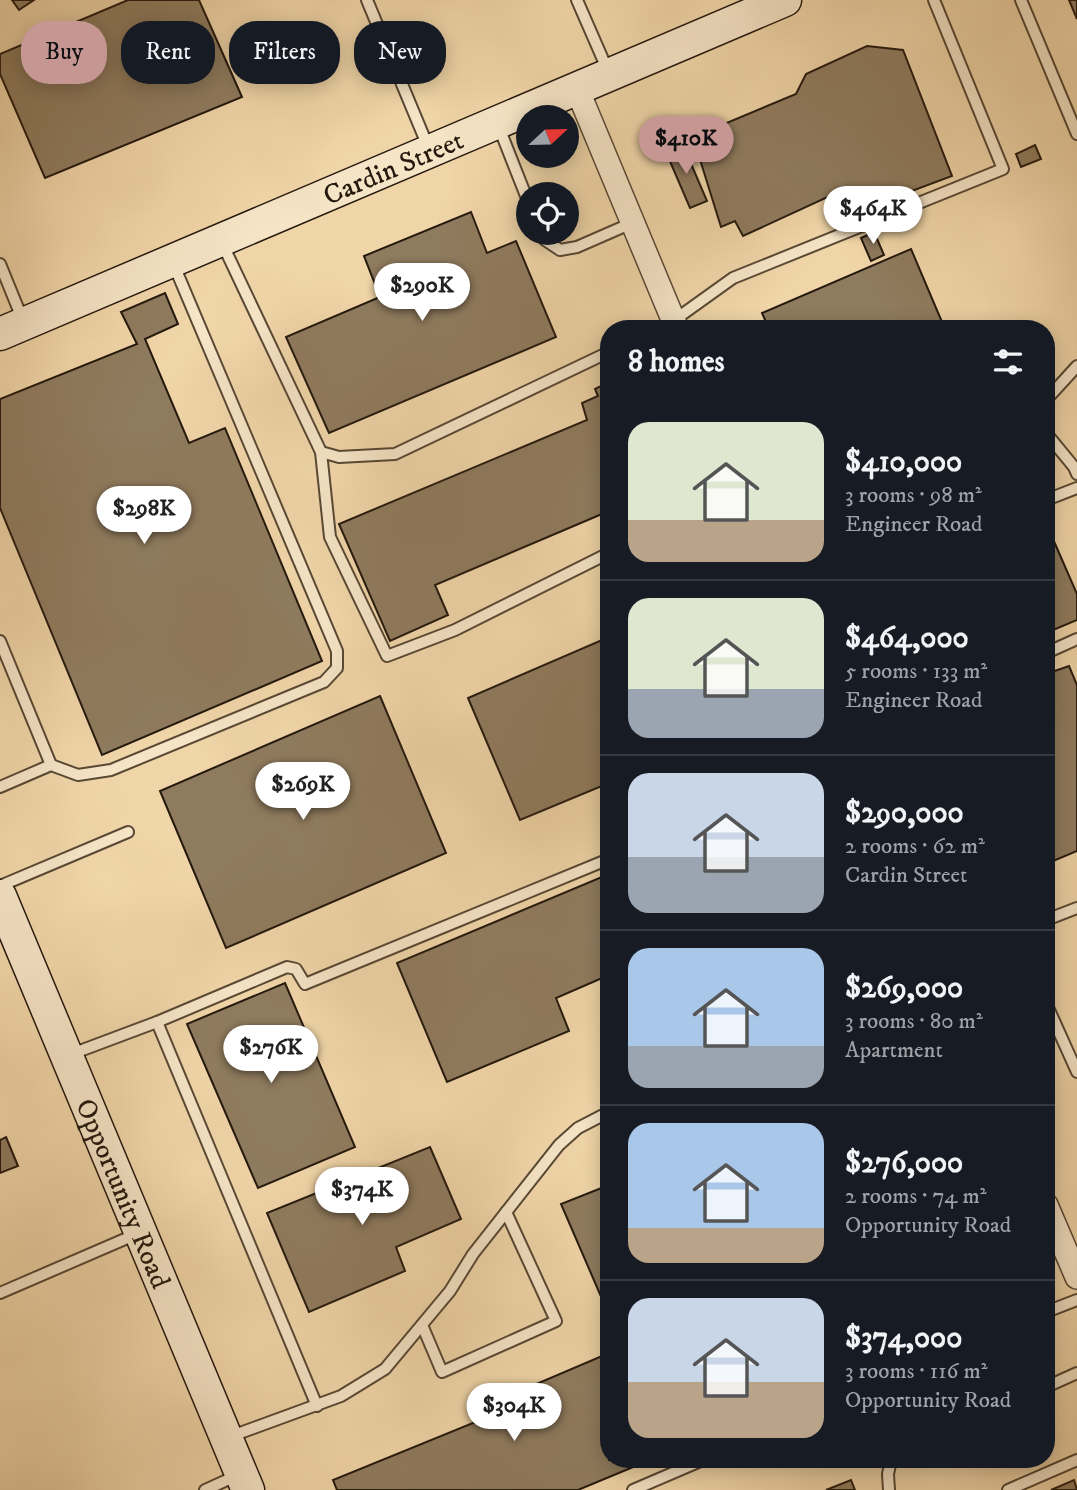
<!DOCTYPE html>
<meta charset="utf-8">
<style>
body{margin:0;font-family:"IM FELL DW Pica",serif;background:#242831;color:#f1f3f6;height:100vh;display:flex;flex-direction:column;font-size:26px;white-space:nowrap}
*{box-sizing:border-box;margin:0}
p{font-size:23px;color:#9ea1a6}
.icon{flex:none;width:38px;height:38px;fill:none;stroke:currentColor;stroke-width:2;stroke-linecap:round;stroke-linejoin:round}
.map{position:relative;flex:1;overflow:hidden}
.sheet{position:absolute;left:600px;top:320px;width:455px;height:1148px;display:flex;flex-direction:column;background:#171b24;border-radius:28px;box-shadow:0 4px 18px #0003}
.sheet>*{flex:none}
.guide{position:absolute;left:21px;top:21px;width:474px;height:63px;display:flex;gap:14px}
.needle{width:46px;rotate:68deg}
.tools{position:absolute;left:516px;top:105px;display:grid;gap:14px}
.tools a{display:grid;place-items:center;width:63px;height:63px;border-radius:50%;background:#171b24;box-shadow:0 4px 18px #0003;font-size:35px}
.price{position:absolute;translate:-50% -60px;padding:0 16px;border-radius:24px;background:#fff;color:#222;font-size:23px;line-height:46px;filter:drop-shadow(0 2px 4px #0008)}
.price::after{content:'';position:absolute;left:50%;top:42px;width:21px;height:16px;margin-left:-10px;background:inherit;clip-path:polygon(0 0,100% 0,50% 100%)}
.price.on{background:#c59692;color:#111}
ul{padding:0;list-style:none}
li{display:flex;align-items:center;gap:21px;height:175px;padding:0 28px}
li+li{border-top:2px solid #363941}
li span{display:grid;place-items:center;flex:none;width:196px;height:140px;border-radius:21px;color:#555}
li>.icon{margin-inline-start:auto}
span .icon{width:84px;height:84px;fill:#fffc;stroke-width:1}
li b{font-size:30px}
h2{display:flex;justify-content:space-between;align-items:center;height:84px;padding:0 28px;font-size:30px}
.tag{padding:0 24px;border-radius:28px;background:#171b24;box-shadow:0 4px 18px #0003;font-size:24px;line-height:63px}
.tag.on{background:#c59692;color:#111}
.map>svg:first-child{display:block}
.building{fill:#8f7b5e;stroke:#25190e;stroke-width:2}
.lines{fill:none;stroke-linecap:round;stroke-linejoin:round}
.lane-casing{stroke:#584834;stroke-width:14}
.street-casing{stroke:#584834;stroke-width:26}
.secondary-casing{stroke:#25190e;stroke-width:35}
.lane{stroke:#f5e4c6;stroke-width:10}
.street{stroke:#f5e4c6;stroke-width:23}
.secondary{stroke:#f5e4c6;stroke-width:32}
.labels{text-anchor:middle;stroke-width:5;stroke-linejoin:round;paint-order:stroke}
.street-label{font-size:28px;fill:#25190e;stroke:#f5e4c6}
</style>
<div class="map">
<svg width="1077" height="1490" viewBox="0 0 1077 1490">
<rect width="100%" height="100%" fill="#f0d5a8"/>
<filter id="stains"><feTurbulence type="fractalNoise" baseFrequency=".00286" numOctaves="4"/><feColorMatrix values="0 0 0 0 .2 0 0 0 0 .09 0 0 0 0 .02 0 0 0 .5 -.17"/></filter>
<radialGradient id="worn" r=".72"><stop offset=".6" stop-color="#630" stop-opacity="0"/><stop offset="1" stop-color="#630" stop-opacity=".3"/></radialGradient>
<g class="building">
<polygon points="12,0 34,0 19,10"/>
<polygon points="128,0 199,0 242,97 45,178 0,74 0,54"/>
<polygon points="1069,0 1077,0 1077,19"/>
<polygon points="867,46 903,50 952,176 845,216 834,194 743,236 735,221 721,227 693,137 796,94 806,74"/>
<polygon points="683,145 707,201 690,208 666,152"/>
<polygon points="1035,145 1041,159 1021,167 1016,154"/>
<polygon points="471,212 487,253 516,241 556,337 329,433 286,337 380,297 364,256"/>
<polygon points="874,232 884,255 871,261 861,238"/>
<polygon points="911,249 945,329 769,329 762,313"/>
<polygon points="165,293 178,324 145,339 189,443 225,428 322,661 102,755 0,508 0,399 137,344 121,312"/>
<polygon points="609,382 609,511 435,585 448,615 390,641 339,524 587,420 582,403 598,396 595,389"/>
<polygon points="1046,523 1077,594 1077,620 1046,633"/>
<polygon points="609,637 609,783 520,820 468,698"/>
<polygon points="1069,666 1077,685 1077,851 1046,864 1046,674"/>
<polygon points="380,696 446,853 226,948 160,791"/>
<polygon points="609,874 609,975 556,998 569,1031 447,1082 397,963"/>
<polygon points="285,983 355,1147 258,1188 187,1024"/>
<polygon points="6,1137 18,1166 0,1173 0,1140"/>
<polygon points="430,1147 461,1219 396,1247 405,1271 309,1312 267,1213"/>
<polygon points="609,1185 609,1315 561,1204"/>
<polygon points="609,1353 609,1460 650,1460 578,1490 337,1490 333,1480 478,1421 473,1411"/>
<polygon points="851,1480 855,1490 826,1490"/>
<polygon points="1074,1480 1077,1490 1051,1490"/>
</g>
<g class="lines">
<g class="lane-casing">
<g id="lane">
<polyline points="367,0 429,149"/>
<polyline points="577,0 608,71"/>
<polyline points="1021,0 1077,134"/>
<polyline points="498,125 528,201"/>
<polyline points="542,233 545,240 560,250 577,247 632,223"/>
<polyline points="222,243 321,452 339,457 395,454 609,352"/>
<polyline points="0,264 24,323"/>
<polyline points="656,329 673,321 733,278 1003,169 934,0"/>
<polyline points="1046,400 1077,366"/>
<polyline points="1046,433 1074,467 1077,474"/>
<polyline points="321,452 330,537 387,656 455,630 609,553"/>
<polyline points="1046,500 1077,488"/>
<polyline points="0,641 51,765"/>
<polyline points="1046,653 1077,639"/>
<polyline points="0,787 51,765 78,775 111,770 324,682 337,668 337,651 173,263"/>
<polyline points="0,886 128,832"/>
<polyline points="1046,920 1077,908"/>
<polyline points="1046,1003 1077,1072"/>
<polyline points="157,1022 317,1406"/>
<polyline points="69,1055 157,1022 287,967 296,969 305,984 609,859"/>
<polyline points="0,1293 139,1233"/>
<polyline points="1046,1312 1077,1300"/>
<polyline points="422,1325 442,1372 556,1321 506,1212"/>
<polyline points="1046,1387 1077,1373"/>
<polyline points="229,1437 341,1396 385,1369 450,1291 473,1254 559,1145 578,1128 609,1112"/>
<polyline points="205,1490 238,1475"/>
<polyline points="633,1490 703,1460"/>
<polyline points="889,1490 888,1474 891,1460"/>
<polyline points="1008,1490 1077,1460"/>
</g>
</g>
<g class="street-casing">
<g id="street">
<polyline points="577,89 677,329"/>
<polyline points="1046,1205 1077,1277"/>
</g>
</g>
<g class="secondary-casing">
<g id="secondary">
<path id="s1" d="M0 334 785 0"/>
<path id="s2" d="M0 896 248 1490"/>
</g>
</g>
<use href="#lane" class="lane"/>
<use href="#street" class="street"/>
<use href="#secondary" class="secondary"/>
</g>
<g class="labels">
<g class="street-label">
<text dy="10" stroke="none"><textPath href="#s1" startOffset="427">Cardin Street</textPath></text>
<text dy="10" stroke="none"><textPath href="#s2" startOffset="322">Opportunity Road</textPath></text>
</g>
</g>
<rect width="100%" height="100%" filter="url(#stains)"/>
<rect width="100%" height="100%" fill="url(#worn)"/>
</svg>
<div class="tools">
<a><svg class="needle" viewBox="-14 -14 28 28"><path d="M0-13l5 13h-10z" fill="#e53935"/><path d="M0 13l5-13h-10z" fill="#9ea1a6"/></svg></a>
<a><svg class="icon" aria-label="locate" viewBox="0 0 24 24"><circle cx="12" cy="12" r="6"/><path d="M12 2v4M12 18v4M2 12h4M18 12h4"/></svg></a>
</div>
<b class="price on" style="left:686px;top:176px">$410K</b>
<b class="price" style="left:873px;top:246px">$464K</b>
<b class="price" style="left:422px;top:323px">$290K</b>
<b class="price" style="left:144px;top:546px">$298K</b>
<b class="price" style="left:303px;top:822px">$269K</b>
<b class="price" style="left:271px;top:1085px">$276K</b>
<b class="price" style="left:362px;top:1227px">$374K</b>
<b class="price" style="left:514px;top:1443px">$304K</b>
<div class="guide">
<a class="tag on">Buy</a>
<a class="tag">Rent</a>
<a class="tag">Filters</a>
<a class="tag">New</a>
</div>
<section class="sheet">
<h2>8 homes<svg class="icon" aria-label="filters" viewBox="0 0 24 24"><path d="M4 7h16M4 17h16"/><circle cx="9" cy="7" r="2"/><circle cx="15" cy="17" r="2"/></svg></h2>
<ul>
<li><span style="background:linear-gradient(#dfe7d0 70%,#b9a48a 0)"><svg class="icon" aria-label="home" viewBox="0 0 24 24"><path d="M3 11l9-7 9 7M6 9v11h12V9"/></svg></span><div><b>$410,000</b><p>3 rooms · 98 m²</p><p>Engineer Road</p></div></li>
<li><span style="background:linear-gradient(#dfe7d0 65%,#9aa5b1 0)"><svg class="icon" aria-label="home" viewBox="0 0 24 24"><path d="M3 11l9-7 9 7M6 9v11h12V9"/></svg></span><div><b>$464,000</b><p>5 rooms · 133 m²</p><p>Engineer Road</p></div></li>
<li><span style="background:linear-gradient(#c9d6e8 60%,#9aa5b1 0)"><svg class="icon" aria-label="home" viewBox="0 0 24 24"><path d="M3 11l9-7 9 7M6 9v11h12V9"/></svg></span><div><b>$290,000</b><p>2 rooms · 62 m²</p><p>Cardin Street</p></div></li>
<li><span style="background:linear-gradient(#a9c7e8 70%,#9aa5b1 0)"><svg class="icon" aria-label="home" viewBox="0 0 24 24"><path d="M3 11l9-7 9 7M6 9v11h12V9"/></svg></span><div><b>$269,000</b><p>3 rooms · 80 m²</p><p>Apartment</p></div></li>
<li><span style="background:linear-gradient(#a9c7e8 75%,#b9a48a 0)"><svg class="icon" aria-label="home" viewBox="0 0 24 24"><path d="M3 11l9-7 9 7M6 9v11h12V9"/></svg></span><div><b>$276,000</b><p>2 rooms · 74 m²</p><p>Opportunity Road</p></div></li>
<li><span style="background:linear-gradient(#c9d6e8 60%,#b9a48a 0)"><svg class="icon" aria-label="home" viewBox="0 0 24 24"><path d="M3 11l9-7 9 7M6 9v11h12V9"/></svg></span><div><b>$374,000</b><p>3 rooms · 116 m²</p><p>Opportunity Road</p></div></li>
</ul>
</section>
</div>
